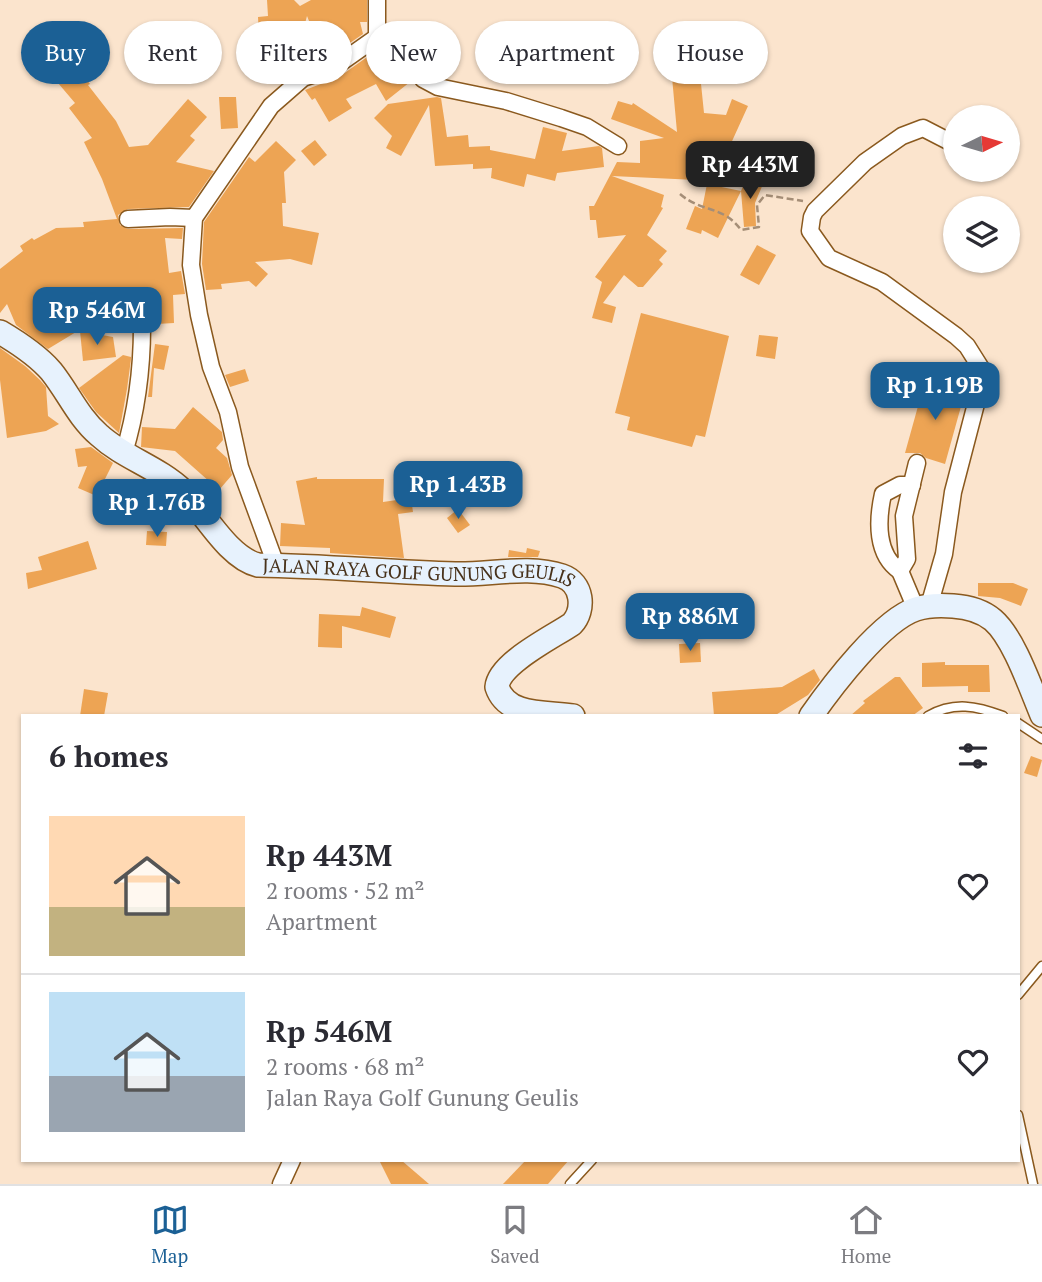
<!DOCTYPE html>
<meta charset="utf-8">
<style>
body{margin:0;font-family:"PT Serif",serif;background:#f2f2f3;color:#2b2b33;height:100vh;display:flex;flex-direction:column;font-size:26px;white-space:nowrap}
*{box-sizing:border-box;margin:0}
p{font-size:23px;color:#7c7c81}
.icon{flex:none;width:38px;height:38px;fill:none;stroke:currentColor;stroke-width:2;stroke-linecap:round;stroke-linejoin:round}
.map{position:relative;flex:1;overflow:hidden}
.details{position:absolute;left:21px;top:714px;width:999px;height:448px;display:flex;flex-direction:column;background:#fff;border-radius:0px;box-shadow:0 2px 5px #0004}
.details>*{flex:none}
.banner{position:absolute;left:21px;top:21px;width:1001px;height:63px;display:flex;gap:14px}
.needle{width:46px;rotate:85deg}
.fabs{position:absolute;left:943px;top:105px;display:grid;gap:14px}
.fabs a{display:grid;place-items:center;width:77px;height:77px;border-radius:50%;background:#fff;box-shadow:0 2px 5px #0004;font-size:35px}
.price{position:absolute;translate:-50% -60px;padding:0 16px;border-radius:14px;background:#1b6095;color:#fff;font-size:23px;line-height:46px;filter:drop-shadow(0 2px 4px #0008)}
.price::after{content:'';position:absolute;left:50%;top:42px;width:21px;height:16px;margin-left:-10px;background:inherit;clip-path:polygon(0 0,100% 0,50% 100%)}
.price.current{background:#222;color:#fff}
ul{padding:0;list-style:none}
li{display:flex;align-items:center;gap:21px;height:175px;padding:0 28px}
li+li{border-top:2px solid #e1e1e2}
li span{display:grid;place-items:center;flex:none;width:196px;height:140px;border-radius:0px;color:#555}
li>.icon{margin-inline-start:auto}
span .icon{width:84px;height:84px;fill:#fffc;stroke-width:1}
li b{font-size:30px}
h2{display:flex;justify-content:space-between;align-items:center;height:84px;padding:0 28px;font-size:30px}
.tag{padding:0 24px;border-radius:32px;background:#fff;box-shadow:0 2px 5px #0004;font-size:24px;line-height:63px}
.tag.current{background:#1b6095;color:#fff}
.tab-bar{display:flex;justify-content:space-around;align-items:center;height:98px;border-top:2px solid #e1e1e2;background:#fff;font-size:19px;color:#7c7c81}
.tab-bar a{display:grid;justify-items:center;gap:4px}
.tab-bar .current{color:#1b6095}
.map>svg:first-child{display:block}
.building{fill:#eda454}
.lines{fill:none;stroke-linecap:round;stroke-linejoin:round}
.service-casing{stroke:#8a591e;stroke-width:11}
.minor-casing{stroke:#8a591e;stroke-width:19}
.secondary-casing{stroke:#8a591e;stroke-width:26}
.path{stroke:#a58e77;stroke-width:2.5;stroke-dasharray:7 3.5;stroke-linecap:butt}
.service{stroke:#fff;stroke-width:8}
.minor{stroke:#fff;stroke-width:16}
.secondary{stroke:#e7f2fd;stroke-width:23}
.labels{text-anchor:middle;stroke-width:5;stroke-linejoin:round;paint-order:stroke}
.street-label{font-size:19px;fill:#48321b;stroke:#fff}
</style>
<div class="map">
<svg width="1042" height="1184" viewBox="0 0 1042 1184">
<rect width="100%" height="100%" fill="#fbe4cd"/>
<g class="building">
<polygon points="267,0 294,0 300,6 311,0 367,0 367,22 360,22 363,34 325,60 307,16 292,73 288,77 259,69 267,36 259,37 258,17 268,16"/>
<polygon points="62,40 78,60 74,63 90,84 88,85 116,121 129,147 148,145 188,99 207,117 190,136 195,140 176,162 214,171 189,207 128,209 118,215 120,225 128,229 183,228 182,239 165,238 169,273 181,271 185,294 173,295 174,323 157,324 155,304 125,307 126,321 111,322 112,327 81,329 48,349 16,325 7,304 0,313 0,269 23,251 20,246 32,238 34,240 56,228 84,227 83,222 117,219 102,179 84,142 92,138 69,108 75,103 58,83 62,80 42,57"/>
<polygon points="377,50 397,62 410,82 386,101 376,84 346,99 352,108 329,122 315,98 312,100 305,90 339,77"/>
<polygon points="700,74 704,113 726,115 732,99 748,106 728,150 720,147 717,181 612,176 664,195 661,207 663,208 647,235 667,251 659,260 663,264 643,287 638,287 624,275 603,303 616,307 612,323 592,318 602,282 595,277 626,235 598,238 596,220 590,220 589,206 594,206 617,162 640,163 640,141 664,138 611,119 618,101 632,105 633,103 677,132 672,77"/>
<polygon points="219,97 236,97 238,128 221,129"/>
<polygon points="437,97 441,98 447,137 468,135 469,147 490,146 490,150 535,159 543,127 567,133 562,151 599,146 602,148 604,167 557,173 555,181 527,174 524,187 491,178 492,168 473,169 473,164 435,166 429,105 401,156 386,148 392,136 374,118 388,104"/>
<polygon points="315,140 327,155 314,166 301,151"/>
<polygon points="276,141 296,160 284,172 286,203 282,203 283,226 319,233 312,265 290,259 255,262 268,274 256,287 249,281 221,284 222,289 206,290 202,264 204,222 249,157 255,162"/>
<polygon points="747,177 763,184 755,203 756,226 744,227 741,191"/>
<polygon points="707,184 741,191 718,238 702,230 701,234 686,229 695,206 702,209"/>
<polygon points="757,245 776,255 759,285 740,275"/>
<polygon points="641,313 729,336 705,437 696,435 692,447 627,430 630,417 615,413"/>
<polygon points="80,331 113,337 116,357 83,361"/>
<polygon points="759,335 778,337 775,359 756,356"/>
<polygon points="155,344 169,346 164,370 154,368 152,397 148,397"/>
<polygon points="0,348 25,366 40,380 46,387 48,416 59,424 46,431 7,438 0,380"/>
<polygon points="123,355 131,357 131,359 127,389 119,433 96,412 79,388"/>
<polygon points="245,369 249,381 230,387 225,375"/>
<polygon points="925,381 965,392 945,464 926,458 920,453 905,453"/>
<polygon points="193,407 222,432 223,440 216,448 227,458 232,475 219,490 175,451 141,447 142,427 175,429"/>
<polygon points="91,447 113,463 103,483 105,484 99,497 78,488 87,466 78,467 75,449"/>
<polygon points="317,477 317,479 384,479 383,502 411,498 413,512 398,514 404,558 330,553 330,548 280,546 281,523 305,525 296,481"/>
<polygon points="458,509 470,525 458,533 447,518"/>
<polygon points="147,531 167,532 166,546 146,545"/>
<polygon points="88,541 97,569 28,589 26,573 42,570 38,557"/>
<polygon points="527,548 540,551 538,557 508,557 509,550 526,553"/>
<polygon points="978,583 1013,583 1028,589 1021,606 1000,598 978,596"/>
<polygon points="362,607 396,617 390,638 342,626 342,648 318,647 319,614 360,616"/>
<polygon points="700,643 701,662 680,663 679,644"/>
<polygon points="945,662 945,665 989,665 990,692 968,692 968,686 922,687 922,663"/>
<polygon points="814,669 820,680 808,695 774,716 744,716 744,714 714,716 712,692 782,687"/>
<polygon points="895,677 900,677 923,708 912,716 850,716 865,703 863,701"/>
<polygon points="84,689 108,693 104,716 80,716"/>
<polygon points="1031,756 1042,760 1037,777 1024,773"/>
<polygon points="379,1160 401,1160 429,1184 391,1184"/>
<polygon points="526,1160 569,1160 548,1184 503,1184"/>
</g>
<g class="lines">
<g class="service-casing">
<g id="service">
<path d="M928 716C954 701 977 706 1003 716"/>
<polyline points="1018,723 1042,739"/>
<polyline points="1018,995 1042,966"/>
<polyline points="1018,1115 1033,1184"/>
<polyline points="570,1184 592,1160"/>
</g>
</g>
<g class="minor-casing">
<g id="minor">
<polyline points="377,37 404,54 423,79 438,87 506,101 561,118 587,127 618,146"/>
<polyline points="128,219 170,217 194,218"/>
<path d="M124 453C137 410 142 372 142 327"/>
<polyline points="276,565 240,467 228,412 211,367 199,315 191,265 194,218 271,106 303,78 333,68 377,37 377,0"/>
<path d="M900 571C876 555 877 521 883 494L900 485H912"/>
<polyline points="929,606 944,554 953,492 984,373 967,346 956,336 882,282 829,258 810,231 812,217 815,211 865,162 902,136 923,128 956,145"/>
<polyline points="916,609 900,571 907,559 904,516 917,463"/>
<polyline points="281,1184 292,1160"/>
</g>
</g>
<g class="secondary-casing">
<g id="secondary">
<path id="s1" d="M0 332C17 342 38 356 51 371 68 392 78 417 99 435 124 458 158 467 183 491 204 512 228 558 258 565 324 566 389 572 455 574 489 575 529 565 562 576 583 583 585 610 572 624 553 637 499 663 497 687 507 717 546 712 573 716"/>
<path d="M811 716C832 686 882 620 916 609 928 605 941 605 953 606 968 607 981 610 993 620 1014 638 1031 689 1042 715"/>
</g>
</g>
<path class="path" d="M680 194C702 213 723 205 741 230L759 227 757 205 765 195 803 201"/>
<use href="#service" class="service"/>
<use href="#minor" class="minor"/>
<use href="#secondary" class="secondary"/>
</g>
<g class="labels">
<g class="street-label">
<text dy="7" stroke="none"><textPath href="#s1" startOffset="514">JALAN RAYA GOLF GUNUNG GEULIS</textPath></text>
</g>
</g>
</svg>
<div class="fabs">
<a><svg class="needle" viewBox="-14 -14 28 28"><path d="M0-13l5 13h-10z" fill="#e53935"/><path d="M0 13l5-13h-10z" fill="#7c7c81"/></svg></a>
<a><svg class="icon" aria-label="layers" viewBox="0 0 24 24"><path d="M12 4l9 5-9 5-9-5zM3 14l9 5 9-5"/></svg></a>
</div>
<b class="price current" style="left:750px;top:201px">Rp 443M</b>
<b class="price" style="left:97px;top:347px">Rp 546M</b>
<b class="price" style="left:935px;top:422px">Rp 1.19B</b>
<b class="price" style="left:458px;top:521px">Rp 1.43B</b>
<b class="price" style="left:157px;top:539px">Rp 1.76B</b>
<b class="price" style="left:690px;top:653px">Rp 886M</b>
<div class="banner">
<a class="tag current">Buy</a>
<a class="tag">Rent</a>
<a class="tag">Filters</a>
<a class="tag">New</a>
<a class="tag">Apartment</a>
<a class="tag">House</a>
</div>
<section class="details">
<h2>6 homes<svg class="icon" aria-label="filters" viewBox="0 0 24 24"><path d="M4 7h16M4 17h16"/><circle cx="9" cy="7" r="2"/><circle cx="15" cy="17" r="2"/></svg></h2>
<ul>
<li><span style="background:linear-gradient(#ffd9b3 65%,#c2b280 0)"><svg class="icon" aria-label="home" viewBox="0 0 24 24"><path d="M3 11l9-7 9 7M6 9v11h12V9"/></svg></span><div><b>Rp 443M</b><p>2 rooms · 52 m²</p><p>Apartment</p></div><svg class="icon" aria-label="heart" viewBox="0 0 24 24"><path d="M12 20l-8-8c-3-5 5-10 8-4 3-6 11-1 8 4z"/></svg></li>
<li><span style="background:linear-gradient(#bfe0f5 60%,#9aa5b1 0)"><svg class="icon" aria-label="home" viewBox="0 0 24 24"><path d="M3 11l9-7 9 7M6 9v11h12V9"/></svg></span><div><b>Rp 546M</b><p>2 rooms · 68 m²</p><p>Jalan Raya Golf Gunung Geulis</p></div><svg class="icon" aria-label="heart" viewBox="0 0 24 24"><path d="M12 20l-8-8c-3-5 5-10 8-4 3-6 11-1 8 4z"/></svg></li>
</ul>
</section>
</div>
<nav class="tab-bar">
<a class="current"><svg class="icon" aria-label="map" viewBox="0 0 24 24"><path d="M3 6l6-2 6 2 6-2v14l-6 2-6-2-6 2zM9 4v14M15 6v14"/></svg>Map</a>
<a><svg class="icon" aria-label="saved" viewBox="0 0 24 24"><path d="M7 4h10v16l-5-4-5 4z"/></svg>Saved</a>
<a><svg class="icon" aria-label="home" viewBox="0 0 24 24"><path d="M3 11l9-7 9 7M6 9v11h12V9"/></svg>Home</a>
</nav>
